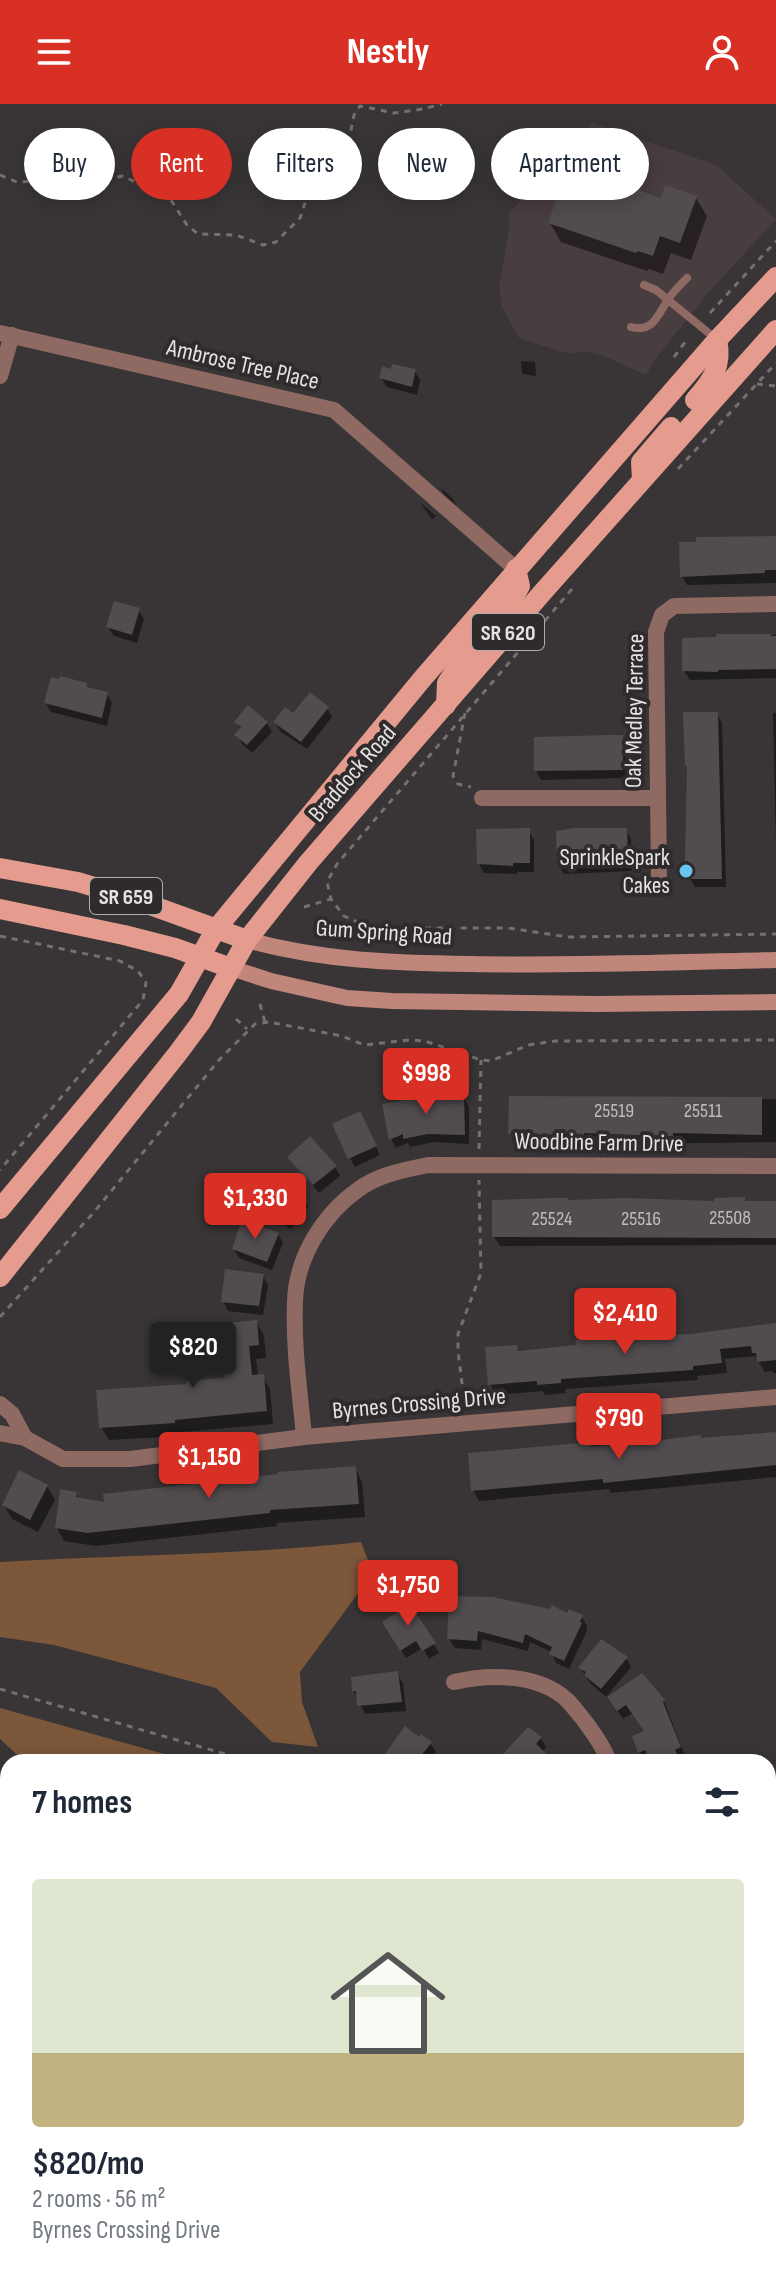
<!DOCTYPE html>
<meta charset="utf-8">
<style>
body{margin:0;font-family:"Sofia Sans Condensed",sans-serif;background:#f6f6f7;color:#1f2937;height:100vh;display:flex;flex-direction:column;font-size:30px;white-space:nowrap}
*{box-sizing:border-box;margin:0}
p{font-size:26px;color:#747a83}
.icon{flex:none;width:44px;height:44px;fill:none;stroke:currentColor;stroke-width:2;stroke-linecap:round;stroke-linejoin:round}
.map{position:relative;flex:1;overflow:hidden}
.panel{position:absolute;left:0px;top:1650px;width:776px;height:536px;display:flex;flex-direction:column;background:#fff;border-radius:24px 24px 0 0;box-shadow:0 4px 20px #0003}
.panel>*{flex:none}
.hud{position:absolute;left:24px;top:24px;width:728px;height:72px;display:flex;gap:16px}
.price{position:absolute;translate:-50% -68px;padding:0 18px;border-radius:8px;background:#d93025;color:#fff;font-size:26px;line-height:52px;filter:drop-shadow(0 2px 4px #0008)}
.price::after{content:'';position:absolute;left:50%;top:48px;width:24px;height:18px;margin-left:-12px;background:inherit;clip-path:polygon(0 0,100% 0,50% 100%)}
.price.selected{background:#222;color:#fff}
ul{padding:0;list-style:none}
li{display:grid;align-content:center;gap:16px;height:424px;padding:0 32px}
li span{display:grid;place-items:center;height:248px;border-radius:8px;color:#555}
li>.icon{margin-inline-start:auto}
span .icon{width:144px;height:144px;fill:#fffc;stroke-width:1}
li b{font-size:34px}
h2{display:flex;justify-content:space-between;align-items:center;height:96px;padding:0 32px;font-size:34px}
.tag{padding:0 28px;border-radius:36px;background:#fff;box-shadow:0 4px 20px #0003;font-size:28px;line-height:72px}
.tag.selected{background:#d93025;color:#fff}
header{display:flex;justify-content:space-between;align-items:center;height:104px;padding:0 32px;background:#d93025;color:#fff;font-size:36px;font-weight:700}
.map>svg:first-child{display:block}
.built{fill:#483d3f}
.green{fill:#7d573a}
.shadow{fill:#0007}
.building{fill:#504c4f}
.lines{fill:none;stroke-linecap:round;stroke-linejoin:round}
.path{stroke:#747071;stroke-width:3;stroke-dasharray:6 6;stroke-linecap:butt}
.lane{stroke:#8f6a63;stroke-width:8}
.street{stroke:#8f6a63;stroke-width:16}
.secondary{stroke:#c0867b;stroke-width:16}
.primary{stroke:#e59b8d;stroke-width:20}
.poi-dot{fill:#68c4f0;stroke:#2f2b2c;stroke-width:3}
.labels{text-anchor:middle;stroke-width:8;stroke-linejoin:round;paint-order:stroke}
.number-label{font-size:20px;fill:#c0bcbe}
.shield{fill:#2f2b2c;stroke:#aeabac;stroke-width:2}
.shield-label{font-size:22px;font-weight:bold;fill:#e5e2e3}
.street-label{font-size:24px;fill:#e5e2e3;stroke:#2f2b2c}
.poi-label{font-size:24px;fill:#e5e2e3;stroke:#2f2b2c;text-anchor:end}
</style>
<header><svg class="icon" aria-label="menu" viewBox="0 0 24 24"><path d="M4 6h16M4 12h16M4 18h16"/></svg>Nestly<svg class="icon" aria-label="person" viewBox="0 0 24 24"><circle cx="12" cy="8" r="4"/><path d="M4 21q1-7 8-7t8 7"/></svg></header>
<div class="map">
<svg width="776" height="2186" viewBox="0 0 776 2186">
<rect width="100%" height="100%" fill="#393536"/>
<g class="built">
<polygon points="592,19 716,61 776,115 708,189 654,257 646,271 604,252 587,248 566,249 519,234 502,203 499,182 509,126 509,109"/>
<polygon points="768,1817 776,1820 776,2186 351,2186 354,2178 768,2178"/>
</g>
<g class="green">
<path d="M361 1438 373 1469 300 1568 302 1598 318 1643 272 1638 216 1584 54 1541 0 1533V1458C120 1451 241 1451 361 1438Z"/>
<polygon points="0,1604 193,1658 25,1658 0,1635"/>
<polygon points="768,1817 776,1819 776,2047 768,2043"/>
<polygon points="102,2178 213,2178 210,2186 98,2186"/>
<polygon points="356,2178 462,2178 460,2186 353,2186"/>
</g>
<g class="shadow">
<polygon points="696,94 707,112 691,156 671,149 663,170 649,165 647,167 561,138 550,119 662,96"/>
<polygon points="521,257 535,258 536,272 522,270"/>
<polygon points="415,267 420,276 417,291 387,283 381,274"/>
<polygon points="440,383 453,395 456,401 444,390"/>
<polygon points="421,400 422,400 436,412 432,415"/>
<polygon points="776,434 776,479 687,481 682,472"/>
<polygon points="138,506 144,515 137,539 114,532 108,523"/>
<polygon points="776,531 776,574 690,576 684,567 718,535 718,532"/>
<polygon points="86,581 89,586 107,590 112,599 107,622 51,608 46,599"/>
<polygon points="327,604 332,613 307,645 281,628 275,619 293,612"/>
<polygon points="773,609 776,609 776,743"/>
<polygon points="717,610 722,619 726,783 695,783 690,774 687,757"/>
<polygon points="237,619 267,619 272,628 252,649 242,640 237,631 241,626"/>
<polygon points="622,633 627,642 627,674 541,676 536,667"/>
<polygon points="528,726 534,736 534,768 517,768 517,770 484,769 479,760"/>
<polygon points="626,726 631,735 632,767 564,770 559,761"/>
<polygon points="463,993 469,1003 469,1040 434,1038 410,1043 408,1039 396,1044 391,1035 384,1002"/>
<polygon points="511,994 776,995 776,1038 546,1041 515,1038 510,1029"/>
<polygon points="364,1018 380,1051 355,1063 350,1054"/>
<polygon points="290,1053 335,1063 340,1072 319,1089"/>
<polygon points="303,1094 308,1103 291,1125 261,1105 256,1096"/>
<polygon points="744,1095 747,1099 776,1099 776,1141 500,1142 494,1133 568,1098 716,1099"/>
<polygon points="278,1130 283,1139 272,1166 239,1154 234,1145"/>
<polygon points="263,1172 268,1181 263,1211 228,1207 223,1197"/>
<polygon points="256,1218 264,1231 266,1254 256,1255 258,1272 262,1272 270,1285 273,1320 182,1328 182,1332 109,1336 101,1323 188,1282 227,1276"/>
<polygon points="776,1223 776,1270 771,1267 765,1268 755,1252 725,1255 727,1269 697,1272 698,1276 565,1285 566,1289 545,1291 543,1287 496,1291 490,1280 516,1243 520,1249"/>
<polygon points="776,1330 776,1373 611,1389 609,1385 479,1397 473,1386 588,1340 591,1344"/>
<polygon points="355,1364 362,1378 365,1413 276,1419 277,1422 96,1442 64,1437 57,1424 76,1390 79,1396 106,1400"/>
<polygon points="47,1382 55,1396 38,1428 12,1415 4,1401"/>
<polygon points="412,1504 439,1549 429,1555 423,1544 406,1554 385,1519"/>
<polygon points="552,1507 582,1513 587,1522 586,1529 569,1565 556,1559 552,1548 530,1538 528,1547 482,1535 481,1546 455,1544 449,1535"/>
<polygon points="626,1554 631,1563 606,1593 591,1580 580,1564"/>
<polygon points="397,1570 403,1579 406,1607 365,1610 354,1587"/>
<polygon points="609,1594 664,1597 685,1652 678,1655 679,1658 652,1658 650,1655 645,1657 640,1648 647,1629 633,1609 623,1615"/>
<polygon points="541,1635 546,1643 542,1648 550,1658 503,1658"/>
<polygon points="419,1636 430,1639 436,1648 428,1658 383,1658"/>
<polygon points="0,1691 6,1695 8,1694 8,1747 0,1740"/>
<polygon points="0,1957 8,1960 8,2008 0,2004"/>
<polygon points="0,2058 8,2064 8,2077 0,2093"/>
<polygon points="768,2071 776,2084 770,2114 776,2118 776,2186 739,2178 737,2186 683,2186 684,2178 768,2178"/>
<polygon points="20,2178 73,2178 70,2186 17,2186"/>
<polygon points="247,2178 299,2178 296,2186 244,2186"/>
<polygon points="549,2178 631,2178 630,2182 645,2186 547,2186"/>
</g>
<g class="building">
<polygon points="568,62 661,94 665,81 697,92 680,139 660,132 653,152 638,147 636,149 548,119"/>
<polygon points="392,260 416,265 412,283 379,274 382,262 391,265"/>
<polygon points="776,432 776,466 765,466 765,469 680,473 679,438 696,438 696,433"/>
<polygon points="114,497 140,504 132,531 106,523"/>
<polygon points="716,530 771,530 771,532 776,532 776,565 718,566 718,568 682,567 682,534 716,533"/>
<polygon points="60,572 87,579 87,583 108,588 102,614 44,599 51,573 59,575"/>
<polygon points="310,588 329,603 301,638 273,618 285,603 293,609"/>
<polygon points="248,601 268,618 247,641 234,631 241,623 234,618"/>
<polygon points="683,608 718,608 722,775 688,775 688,757 685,757 687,662 685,662"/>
<polygon points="610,631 623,631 623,666 534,667 534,633"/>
<polygon points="530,724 530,759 513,759 513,762 477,760 476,725"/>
<polygon points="573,724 627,724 628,758 557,762 556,727"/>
<polygon points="464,991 465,1031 428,1030 403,1035 403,1030 389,1036 382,1000 423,992"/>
<polygon points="509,992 762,993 762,1031 673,1029 673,1032 657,1032 584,1029 584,1031 540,1032 508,1030"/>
<polygon points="360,1007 377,1042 348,1055 332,1020"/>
<polygon points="310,1032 337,1062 313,1081 287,1053"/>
<polygon points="271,1071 304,1093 286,1117 254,1096"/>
<polygon points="745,1093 745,1097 776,1097 776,1134 492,1133 492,1096 552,1094 568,1094 568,1096 626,1094 714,1097 714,1094"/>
<polygon points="242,1115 279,1129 267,1158 232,1145"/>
<polygon points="225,1165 264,1170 259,1202 221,1198"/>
<polygon points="257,1216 259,1241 249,1242 252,1271 264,1270 267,1307 175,1316 175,1319 99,1324 96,1286 186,1280 186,1277 225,1274 220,1220"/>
<polygon points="776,1219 776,1256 757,1258 756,1249 752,1249 751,1242 720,1245 722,1259 693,1262 693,1266 561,1275 561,1279 537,1281 537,1277 488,1281 485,1243 517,1241 518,1247 576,1241 575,1236 690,1230"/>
<polygon points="776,1328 776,1361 603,1379 603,1375 471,1387 468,1349 590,1338 590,1343 630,1340 701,1331 701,1334"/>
<polygon points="356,1362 359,1400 270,1406 270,1409 87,1429 55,1424 60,1385 77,1388 76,1393 104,1398 103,1390 278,1370 278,1368"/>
<polygon points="19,1366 48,1381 30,1416 2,1401"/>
<polygon points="449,1492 493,1493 550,1505 552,1501 567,1509 569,1505 583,1511 580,1518 582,1519 564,1557 549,1550 552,1543 525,1530 523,1539 478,1527 477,1537 447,1535"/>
<polygon points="408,1497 436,1539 422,1547 416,1537 400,1547 382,1518 396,1509 394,1505"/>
<polygon points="601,1535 628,1553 601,1585 584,1571 586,1568 578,1564"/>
<polygon points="398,1567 402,1598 357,1602 356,1587 352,1587 351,1573"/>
<polygon points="642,1569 665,1596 663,1598 681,1643 675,1646 677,1650 659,1658 650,1658 645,1646 638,1649 632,1632 644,1627 626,1601 617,1607 607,1593"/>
<polygon points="405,1622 419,1633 421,1630 432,1638 416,1658 379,1658"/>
<polygon points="528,1623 542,1633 536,1640 556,1658 510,1658 502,1651"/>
</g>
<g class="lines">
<g class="path">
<polyline points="0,71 17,78 56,76 93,80 122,72 169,93 187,121 198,130 236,131 263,141 276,138 300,114 307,93 317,80 344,60 354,11 360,2 394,9 423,5 442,0"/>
<polyline points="710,209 776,137"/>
<polyline points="674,253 688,234"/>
<polyline points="757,280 776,282"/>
<polyline points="678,365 776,259"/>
<polyline points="572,485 337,760 327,778 331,795 344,812 364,821 395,824 508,824 568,833 776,830"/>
<polyline points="465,609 453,672 458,680 471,683"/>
<polyline points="304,803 331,795"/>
<polyline points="0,832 120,857 138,867 146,879 143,896 0,1066"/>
<polyline points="260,900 265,918"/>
<polyline points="236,915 247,925"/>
<polyline points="479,1045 481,956"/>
<polyline points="0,1213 94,1108 219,956 255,920 269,918 342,932 364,941 409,936 425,937 481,956 491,957 528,941 555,937 776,936"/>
<polyline points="465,1304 458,1247 458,1230 481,1169 479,1076"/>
<polyline points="0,1585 253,1658"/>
<polyline points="768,1811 776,1813"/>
<polyline points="508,2186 510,2178"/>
</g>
<g class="lane">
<polyline points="644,181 656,186 716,235"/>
<path d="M631 223C654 229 658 210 669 194 674 187 681 180 687 174"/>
<polyline points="768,2051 776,2055"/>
<polyline points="484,2186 486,2178"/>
</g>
<g class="street">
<polyline points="0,229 334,306 516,465"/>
<polyline points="0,272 12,231"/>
<polyline points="482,694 656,694"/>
<polyline points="659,773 656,528 662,511 674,502 776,500"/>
<polyline points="0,1300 12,1310 25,1334"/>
<polyline points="0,1329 25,1334 63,1355 130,1355 304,1333 776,1293"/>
<path d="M304 1333C300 1288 293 1243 295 1198 296 1154 323 1110 359 1085 379 1070 405 1066 428 1061L776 1062"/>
<path d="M454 1578C489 1570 538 1569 567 1596 573 1602 578 1609 583 1615 593 1628 604 1643 609 1658"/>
<polyline points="0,1784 8,1792"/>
<polyline points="0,1921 8,1925"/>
<polyline points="0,2136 8,2120"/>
<polyline points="323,2186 327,2178"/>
</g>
<g class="secondary">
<path d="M247 836C323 857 394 859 471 860 573 862 674 858 776 856"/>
<polyline points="231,864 271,877 347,894 392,897 596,900 776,898"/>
</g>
<g class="primary">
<path d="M695 296C712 277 723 261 717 236"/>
<polyline points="642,376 641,358 671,323"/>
<polyline points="446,601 447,579 454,568 513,494 520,482 516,465"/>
<polyline points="0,764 78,778 131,794 247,836"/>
<polyline points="0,805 124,831 175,844 231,864"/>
<polyline points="0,1105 179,890 216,825 423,574 717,236 776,173"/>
<polyline points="0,1173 178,949 201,918 247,836 308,759 542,489 776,226"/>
</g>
</g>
<circle class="poi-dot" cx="686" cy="767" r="8"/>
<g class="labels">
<g class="number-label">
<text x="614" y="1013">25519</text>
<text x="703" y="1013">25511</text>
<text x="730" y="1120">25508</text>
<text x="552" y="1121">25524</text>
<text x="641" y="1121">25516</text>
</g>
<g class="shield">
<rect x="472" y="510" width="72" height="36" rx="6"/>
<rect x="90" y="774" width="72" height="36" rx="6"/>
</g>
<g class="shield-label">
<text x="508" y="536">SR 620</text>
<text x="126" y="800">SR 659</text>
</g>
<g class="street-label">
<text transform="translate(243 260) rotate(13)" y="8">Ambrose Tree Place</text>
<text transform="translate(634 607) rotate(-89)" y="8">Oak Medley Terrace</text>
<text transform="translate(352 669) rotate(-49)" y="8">Braddock Road</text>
<text transform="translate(384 828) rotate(4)" y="8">Gum Spring Road</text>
<text transform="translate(599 1038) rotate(1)" y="8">Woodbine Farm Drive</text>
<text transform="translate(419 1299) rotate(-5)" y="8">Byrnes Crossing Drive</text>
</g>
<g class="poi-label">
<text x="670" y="761">SprinkleSpark<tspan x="670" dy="28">Cakes</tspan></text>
</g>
</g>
</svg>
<b class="price" style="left:426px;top:1012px">$998</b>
<b class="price" style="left:255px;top:1137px">$1,330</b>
<b class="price" style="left:625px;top:1252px">$2,410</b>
<b class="price selected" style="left:193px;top:1286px">$820</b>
<b class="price" style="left:619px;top:1357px">$790</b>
<b class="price" style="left:209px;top:1396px">$1,150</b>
<b class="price" style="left:408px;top:1524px">$1,750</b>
<div class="hud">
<a class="tag">Buy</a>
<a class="tag selected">Rent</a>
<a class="tag">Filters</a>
<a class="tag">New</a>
<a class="tag">Apartment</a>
</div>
<section class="panel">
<h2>7 homes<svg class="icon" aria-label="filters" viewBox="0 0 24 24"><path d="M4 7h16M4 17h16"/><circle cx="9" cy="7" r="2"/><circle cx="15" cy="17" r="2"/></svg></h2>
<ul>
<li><span style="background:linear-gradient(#dfe7d0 70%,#c2b280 0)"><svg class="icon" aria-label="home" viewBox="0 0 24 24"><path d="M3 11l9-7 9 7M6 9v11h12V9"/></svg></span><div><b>$820/mo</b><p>2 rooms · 56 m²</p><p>Byrnes Crossing Drive</p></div></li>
</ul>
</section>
</div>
